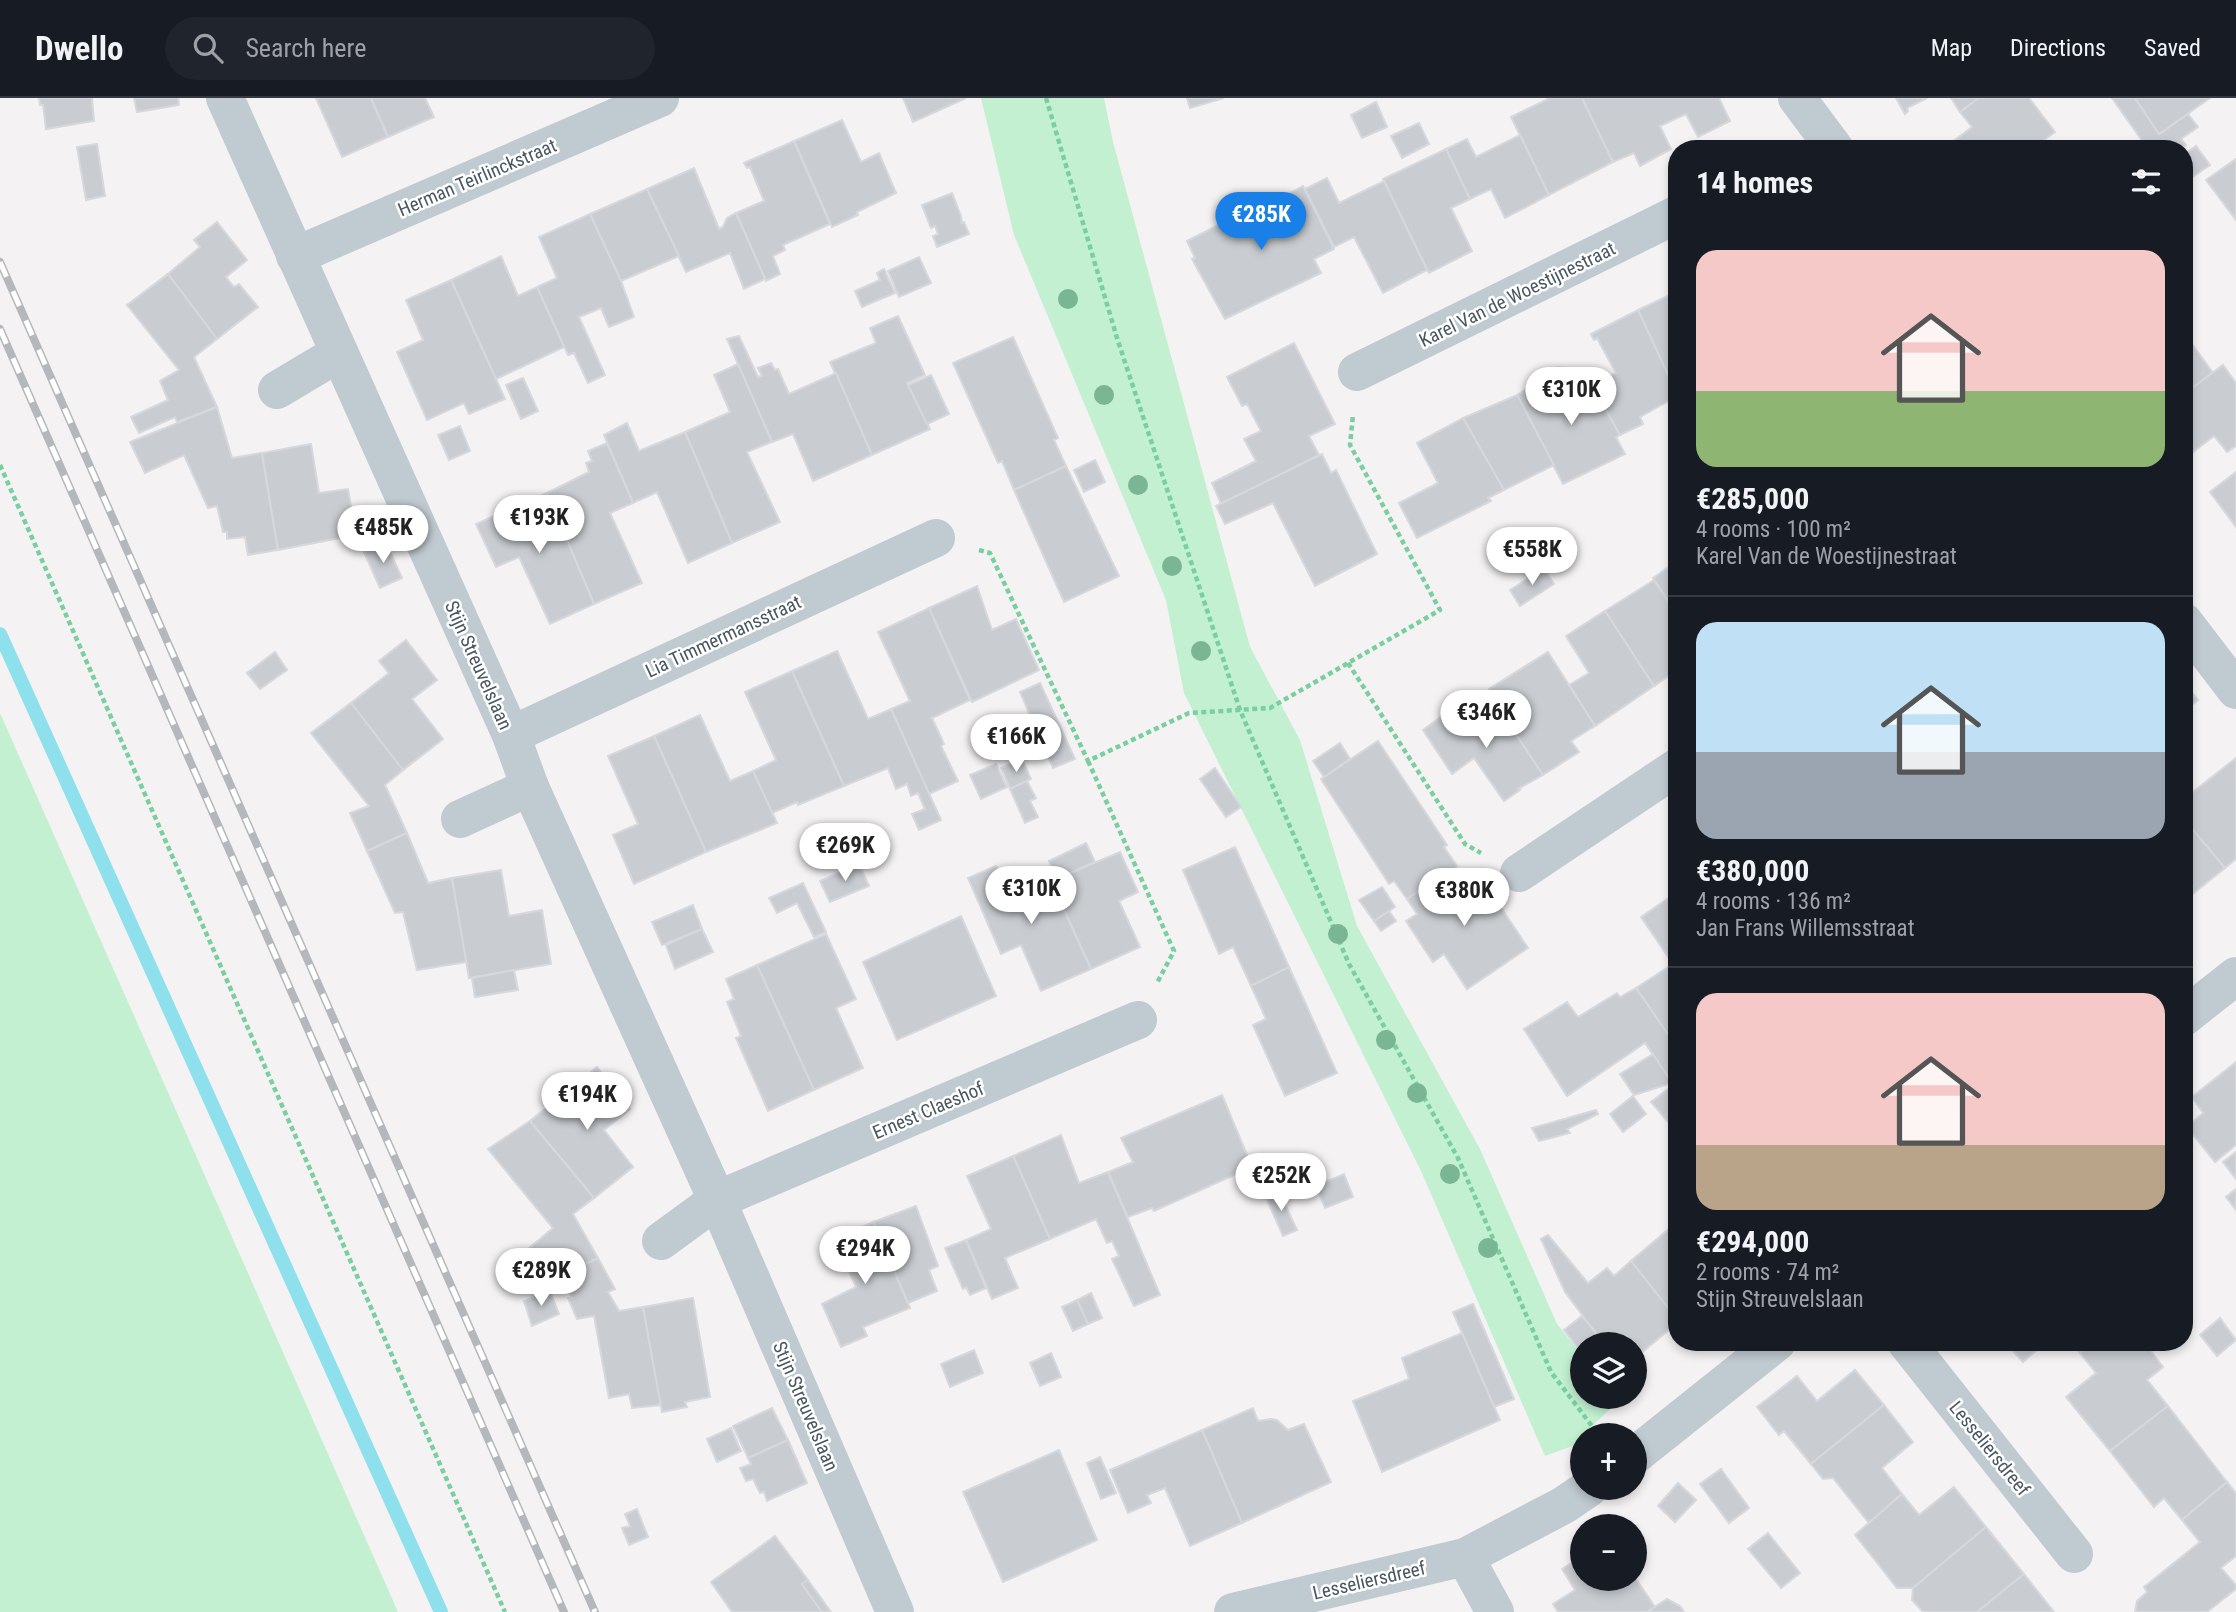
<!DOCTYPE html>
<meta charset="utf-8">
<style>
body{margin:0;font-family:"Roboto Condensed",sans-serif;background:#20242c;color:#f1f3f6;height:100vh;display:flex;flex-direction:column;font-size:26px;white-space:nowrap}
*{box-sizing:border-box;margin:0}
p{font-size:23px;color:#9ea1a6}
.icon{flex:none;width:38px;height:38px;fill:none;stroke:currentColor;stroke-width:2;stroke-linecap:round;stroke-linejoin:round}
.map{position:relative;flex:1;overflow:hidden}
.drawer{position:absolute;left:1668px;top:42px;width:525px;height:1211px;display:flex;flex-direction:column;background:#171b24;border-radius:28px;box-shadow:0 4px 10px #0003}
.drawer>*{flex:none}
.fabs{position:absolute;left:1570px;top:1234px;display:grid;gap:14px}
.fabs a{display:grid;place-items:center;width:77px;height:77px;border-radius:50%;background:#171b24;box-shadow:0 4px 10px #0003;font-size:35px}
.price{position:absolute;translate:-50% -60px;padding:0 16px;border-radius:24px;background:#fff;color:#222;font-size:23px;line-height:46px;filter:drop-shadow(0 2px 4px #0008)}
.price::after{content:'';position:absolute;left:50%;top:42px;width:21px;height:16px;margin-left:-10px;background:inherit;clip-path:polygon(0 0,100% 0,50% 100%)}
.price.on{background:#1980e7;color:#fff}
ul{padding:0;list-style:none}
li{display:grid;align-content:center;gap:14px;height:371px;padding:0 28px}
li+li{border-top:2px solid #363941}
li span{display:grid;place-items:center;height:217px;border-radius:21px;color:#555}
li>.icon{margin-inline-start:auto}
span .icon{width:126px;height:126px;fill:#fffc;stroke-width:1}
li b{font-size:30px}
h2{display:flex;justify-content:space-between;align-items:center;height:84px;padding:0 28px;font-size:30px}
header{display:flex;align-items:center;gap:42px;box-sizing:border-box;height:98px;padding:0 35px;background:#171b24;border-bottom:2px solid #363941}
header strong{font-size:33px}
nav{display:flex;gap:38px;margin-inline-start:auto;font-size:24px}
.search{width:490px;height:63px;background:#20242c;display:flex;align-items:center;gap:18px;box-sizing:border-box;padding:0 24px;border-radius:38px;color:#9ea1a6;font-size:26px}
.map>svg:first-child{display:block}
.green{fill:#c2f0d1}
.lines{fill:none;stroke-linecap:round;stroke-linejoin:round}
.stream{stroke:#8fe0ed;stroke-width:14}
.building{fill:#c9cdd1;stroke:#d6d8dd;stroke-width:2}
.path{stroke:#79cf9f;stroke-width:4.5;stroke-dasharray:5 3.5;stroke-linecap:butt}
.minor{stroke:#c0cad1;stroke-width:38}
.rail-casing{stroke:#b4b8bc;stroke-width:8}
.rail{stroke:#fff;stroke-width:5;stroke-dasharray:16;stroke-linecap:butt}
.tree{fill:#7ab694}
.labels{text-anchor:middle;stroke-width:5;stroke-linejoin:round;paint-order:stroke}
.street-label{font-size:19px;fill:#495760;stroke:#fff}
</style>
<header>
<strong>Dwello</strong>
<div class="search"><svg class="icon" aria-label="search" viewBox="0 0 24 24"><circle cx="10" cy="10" r="6"/><path d="M15 15l6 6"/></svg>Search here</div>
<nav><a>Map</a><a>Directions</a><a>Saved</a></nav>
</header>
<div class="map">
<svg width="2236" height="1514" viewBox="0 0 2236 1514">
<rect width="100%" height="100%" fill="#f4f2f2"/>
<g class="green">
<polygon points="981,0 1104,0 1113,44 1250,549 1300,642 1357,828 1480,1051 1557,1226 1582,1257 1582,1298 1616,1299 1619,1303 1582,1337 1575,1347 1545,1358 1421,1073 1184,595 1166,502 1014,137"/>
<polygon points="0,615 398,1514 0,1514"/>
</g>
<g class="lines">
<polyline class="stream" points="0,536 441,1514"/>
</g>
<g class="building">
<polygon points="39,0 92,0 94,23 46,31 43,7 40,7"/>
<polygon points="134,0 178,0 179,7 137,14"/>
<polygon points="316,0 371,0 388,39 342,59"/>
<polygon points="371,0 425,0 434,19 388,39"/>
<polygon points="903,0 966,0 913,24"/>
<polygon points="1187,0 1224,0 1190,10"/>
<polygon points="1550,0 1582,0 1613,64 1549,97 1511,19"/>
<polygon points="1582,0 1719,0 1730,23 1698,39 1686,16 1660,28 1671,51 1640,68 1634,55 1613,64"/>
<polygon points="1896,0 1927,0 1907,10 1908,13 1905,16"/>
<polygon points="1951,0 1979,0 1960,14"/>
<polygon points="1979,0 2029,0 2055,34 2032,51 1943,51 1972,29 1960,14"/>
<polygon points="2112,0 2135,0 2159,36 2188,16 2198,29 2181,41 2186,47 2181,51 2148,51"/>
<polygon points="2135,0 2210,0 2159,36"/>
<polygon points="1376,4 1387,29 1362,40 1351,17"/>
<polygon points="842,22 861,64 879,55 896,95 857,114 858,117 832,129 794,43"/>
<polygon points="1419,25 1429,46 1402,60 1391,38"/>
<polygon points="1520,37 1549,97 1505,120 1491,91 1470,101 1446,51 1467,41 1476,59"/>
<polygon points="794,43 830,126 783,147 785,152 773,158 780,176 766,183 736,115 764,103 750,69 747,70 744,65"/>
<polygon points="97,46 105,98 86,102 77,49"/>
<polygon points="2196,48 2210,67 2191,80 2184,71 2184,57"/>
<polygon points="1446,51 1470,101 1451,110 1472,153 1429,175 1383,81"/>
<polygon points="2236,61 2236,122 2206,82"/>
<polygon points="694,70 719,131 723,129 727,120 736,115 765,181 744,191 730,155 686,174 647,91"/>
<polygon points="1327,80 1339,105 1384,83 1427,172 1383,195 1354,139 1334,149 1305,91"/>
<polygon points="1303,88 1334,151 1314,161 1321,175 1225,221 1192,161 1195,160 1187,143 1275,98 1277,102"/>
<polygon points="647,91 679,158 621,183 590,116"/>
<polygon points="952,95 961,118 962,125 964,124 969,136 937,149 933,138 938,136 935,128 931,130 922,107"/>
<polygon points="590,116 621,183 634,219 609,229 601,210 579,219 605,277 588,285 574,255 568,257 537,189 557,180 539,139"/>
<polygon points="217,124 247,162 226,179 234,189 239,186 258,209 217,241 168,176 200,149 194,142"/>
<polygon points="501,158 518,198 537,189 564,249 496,281 451,182"/>
<polygon points="919,159 931,185 899,199 888,173"/>
<polygon points="884,171 895,195 862,209 855,193 880,182 877,175"/>
<polygon points="168,176 217,241 194,259 217,309 177,324 175,319 139,335 131,319 168,302 160,283 179,272 127,207"/>
<polygon points="451,182 505,301 469,316 464,305 427,322 397,254 423,242 406,202"/>
<polygon points="1676,194 1676,294 1638,212"/>
<polygon points="1638,212 1676,294 1676,299 1640,319 1643,326 1620,337 1592,287 1616,275 1597,240 1594,242 1591,236"/>
<polygon points="898,218 925,277 907,285 930,331 872,357 830,264 876,245 870,230"/>
<polygon points="2184,235 2213,275 2184,296"/>
<polygon points="739,238 758,279 762,278 758,270 771,265 775,272 778,271 789,296 836,275 872,357 813,383 793,336 772,344 727,241"/>
<polygon points="1013,239 1058,340 1054,342 1066,368 1014,392 1002,363 998,365 953,265"/>
<polygon points="1294,245 1335,326 1309,338 1319,357 1221,406 1212,385 1256,363 1244,341 1261,333 1247,306 1242,308 1227,279"/>
<polygon points="738,266 772,344 747,354 780,424 732,445 685,334 730,314 714,277"/>
<polygon points="2223,267 2236,285 2236,348 2227,354 2214,338 2184,361 2184,296"/>
<polygon points="1560,269 1578,304 1596,295 1620,337 1616,339 1625,356 1563,386 1517,297"/>
<polygon points="931,277 949,316 927,326 908,287"/>
<polygon points="523,280 538,313 521,321 506,287"/>
<polygon points="1517,297 1554,367 1504,392 1463,320"/>
<polygon points="217,309 232,360 262,355 278,452 248,457 245,439 227,441 227,434 223,434 217,408 208,410 184,357 145,375 130,344"/>
<polygon points="1463,320 1504,392 1488,400 1491,403 1417,440 1399,405 1438,385 1417,345"/>
<polygon points="627,325 639,353 685,334 732,445 688,465 657,394 633,405 604,337"/>
<polygon points="460,328 470,353 449,362 438,337"/>
<polygon points="607,345 633,405 610,415 642,485 594,506 547,395 589,374 586,365 592,363 588,353"/>
<polygon points="311,346 319,395 348,391 356,437 278,452 262,355"/>
<polygon points="1322,356 1331,375 1336,372 1377,456 1315,488 1273,405 1225,426 1216,408"/>
<polygon points="1095,362 1105,384 1084,394 1074,372"/>
<polygon points="1066,368 1119,478 1064,504 1014,392"/>
<polygon points="2236,374 2236,429 2210,394"/>
<polygon points="547,395 594,506 550,526 519,459 496,469 476,426"/>
<polygon points="386,445 402,480 380,490 364,454"/>
<polygon points="1676,464 1676,515 1653,480"/>
<polygon points="1544,470 1554,486 1520,508 1510,492"/>
<polygon points="1654,482 1676,515 1676,573 1654,588 1605,513"/>
<polygon points="977,488 992,532 1016,521 1039,572 972,604 929,510"/>
<polygon points="929,510 970,602 932,620 944,646 941,648 958,683 929,696 891,611 910,603 878,534"/>
<polygon points="1605,513 1654,588 1595,628 1569,587 1589,575 1566,538"/>
<polygon points="406,542 437,582 412,601 443,641 403,672 351,605 389,575 379,563"/>
<polygon points="837,553 868,621 891,611 941,722 919,732 912,716 925,711 918,695 911,698 907,686 896,691 888,670 844,688 792,573"/>
<polygon points="275,554 287,572 260,591 247,575"/>
<polygon points="1548,554 1595,628 1571,643 1579,654 1543,677 1495,605 1489,591"/>
<polygon points="792,573 844,688 798,707 797,704 772,715 753,673 776,662 745,594"/>
<polygon points="2184,584 2198,602 2184,613"/>
<polygon points="1040,585 1075,661 1053,670 1020,594"/>
<polygon points="351,605 403,672 385,687 407,735 367,753 350,715 369,708 311,635"/>
<polygon points="1495,605 1543,677 1518,691 1520,692 1504,703 1474,660 1452,676 1423,632 1446,615 1456,630"/>
<polygon points="700,617 730,683 753,673 777,725 706,754 654,638"/>
<polygon points="654,638 706,754 634,786 613,737 638,726 608,658"/>
<polygon points="1378,643 1447,747 1444,749 1457,768 1407,801 1394,783 1389,786 1321,681"/>
<polygon points="1340,645 1350,661 1324,679 1313,663"/>
<polygon points="2236,660 2236,761 2225,770 2184,721 2184,701"/>
<polygon points="1022,661 1031,681 1010,691 1001,670"/>
<polygon points="996,666 1007,689 981,701 970,677"/>
<polygon points="1215,670 1241,709 1226,719 1200,681"/>
<polygon points="1027,683 1036,700 1030,703 1038,719 1025,725 1010,691"/>
<polygon points="2184,721 2225,770 2185,802 2184,800"/>
<polygon points="407,735 428,785 452,780 467,864 417,872 403,814 395,815 367,753"/>
<polygon points="1086,745 1095,764 1057,781 1049,763"/>
<polygon points="1235,749 1289,869 1251,888 1233,849 1219,856 1183,772"/>
<polygon points="1120,754 1138,794 1119,803 1140,849 1091,871 1051,783"/>
<polygon points="859,766 869,788 830,804 820,783"/>
<polygon points="996,768 1007,794 1048,777 1091,871 1041,893 1021,847 1001,856 968,780"/>
<polygon points="501,772 509,818 542,812 551,866 469,880 452,780"/>
<polygon points="1451,772 1463,790 1480,778 1528,850 1467,891 1444,856 1433,864 1406,823 1417,816 1407,801"/>
<polygon points="803,785 826,834 814,839 797,805 777,815 769,800"/>
<polygon points="1382,789 1395,809 1374,823 1359,802"/>
<polygon points="1676,795 1676,900 1673,903 1676,908 1676,948 1636,890 1673,866 1641,819"/>
<polygon points="693,807 702,831 662,847 652,824"/>
<polygon points="1389,813 1396,823 1381,833 1374,823"/>
<polygon points="961,818 996,898 897,942 863,864"/>
<polygon points="702,831 713,854 675,871 666,847"/>
<polygon points="826,836 856,901 836,910 863,970 814,992 757,867"/>
<polygon points="757,867 814,992 768,1013 736,940 741,938 727,904 734,901 726,881"/>
<polygon points="1289,869 1337,975 1285,998 1253,927 1266,921 1251,888"/>
<polygon points="514,872 518,892 475,899 472,880"/>
<polygon points="1636,890 1676,948 1676,983 1672,985 1645,945 1567,998 1524,931 1567,904 1578,919 1617,895 1620,899"/>
<polygon points="1653,956 1672,985 1634,997 1620,976"/>
<polygon points="2236,964 2236,1047 2215,1064 2187,1029 2203,1015 2192,999"/>
<polygon points="597,969 630,1011 604,1032 633,1069 594,1100 530,1023"/>
<polygon points="1671,989 1676,996 1676,1019 1669,1025 1651,1004"/>
<polygon points="1222,997 1252,1069 1154,1113 1152,1110 1128,1119 1108,1074 1133,1064 1121,1040"/>
<polygon points="1633,998 1646,1016 1623,1034 1610,1016"/>
<polygon points="1596,1012 1598,1016 1567,1031 1570,1035 1539,1043 1532,1030"/>
<polygon points="530,1023 594,1100 573,1116 598,1160 525,1195 510,1166 553,1130 488,1051"/>
<polygon points="1061,1037 1079,1085 1108,1074 1160,1197 1134,1208 1112,1161 1119,1158 1112,1143 1107,1145 1096,1121 1050,1141 1013,1058"/>
<polygon points="2236,1054 2236,1081 2223,1064"/>
<polygon points="1013,1058 1050,1141 1005,1160 1018,1190 992,1201 966,1142 991,1131 967,1078"/>
<polygon points="1344,1076 1353,1099 1325,1110 1316,1088"/>
<polygon points="1278,1091 1297,1132 1283,1138 1265,1097"/>
<polygon points="2236,1091 2236,1112 2226,1099"/>
<polygon points="916,1108 938,1168 929,1172 937,1193 908,1205 873,1124"/>
<polygon points="873,1124 910,1210 863,1229 867,1238 841,1249 822,1206 856,1189 834,1141"/>
<polygon points="1676,1125 1676,1220 1631,1163"/>
<polygon points="1548,1137 1588,1185 1607,1170 1614,1178 1631,1163 1676,1220 1676,1226 1641,1255 1627,1238 1617,1246 1604,1246 1565,1194 1541,1141"/>
<polygon points="966,1142 986,1190 970,1197 966,1189 963,1191 945,1150"/>
<polygon points="598,1160 615,1191 608,1194 619,1213 643,1209 661,1307 632,1310 629,1296 609,1300 594,1218 577,1221 568,1200 572,1200 561,1178"/>
<polygon points="550,1193 559,1216 532,1228 524,1203"/>
<polygon points="1091,1195 1102,1220 1088,1226 1077,1202"/>
<polygon points="693,1200 710,1299 685,1304 687,1309 662,1314 643,1209"/>
<polygon points="1077,1202 1088,1226 1073,1233 1062,1209"/>
<polygon points="1473,1206 1514,1301 1494,1309 1453,1214"/>
<polygon points="1582,1218 1596,1235 1578,1250 1564,1232"/>
<polygon points="2220,1220 2236,1242 2217,1258 2200,1237"/>
<polygon points="1462,1235 1500,1322 1382,1374 1353,1303 1409,1281 1402,1260"/>
<polygon points="2005,1244 2046,1244 2023,1264"/>
<polygon points="2071,1244 2094,1244 2080,1255"/>
<polygon points="2094,1244 2129,1244 2134,1251 2144,1244 2163,1269 2147,1282 2168,1308 2110,1353 2066,1299 2096,1275 2080,1255"/>
<polygon points="974,1252 983,1275 950,1289 941,1266"/>
<polygon points="1051,1255 1061,1279 1040,1288 1030,1265"/>
<polygon points="1855,1272 1884,1307 1811,1366 1784,1333 1779,1337 1757,1309 1797,1278 1817,1303"/>
<polygon points="1884,1307 1913,1344 1882,1370 1902,1396 1869,1425 1833,1380 1823,1381 1811,1366"/>
<polygon points="2168,1308 2227,1384 2182,1422 2164,1400 2154,1409 2110,1353"/>
<polygon points="772,1310 788,1342 748,1360 733,1328"/>
<polygon points="1253,1310 1258,1323 1271,1321 1277,1322 1288,1332 1304,1326 1331,1384 1242,1425 1202,1332"/>
<polygon points="731,1330 741,1353 717,1364 707,1341"/>
<polygon points="1202,1332 1242,1425 1190,1448 1165,1390 1147,1397 1151,1405 1128,1415 1110,1372"/>
<polygon points="788,1342 807,1385 767,1403 764,1394 760,1395 753,1381 746,1383 740,1370 751,1366 748,1360"/>
<polygon points="1059,1352 1097,1442 1003,1484 963,1394"/>
<polygon points="1100,1359 1116,1395 1101,1401 1087,1365"/>
<polygon points="1721,1371 1749,1410 1729,1425 1700,1386"/>
<polygon points="2227,1384 2236,1395 2236,1458 2221,1470 2236,1487 2236,1491 2207,1514 2135,1514 2137,1503 2147,1494 2144,1489 2200,1444 2182,1422"/>
<polygon points="1678,1385 1696,1402 1675,1424 1658,1408"/>
<polygon points="1954,1389 1986,1429 1913,1490 1897,1490 1855,1437 1902,1396 1919,1417"/>
<polygon points="637,1411 648,1439 629,1447 622,1430 630,1428 625,1416"/>
<polygon points="1986,1429 2024,1476 1977,1514 1923,1514 1912,1502 1913,1490"/>
<polygon points="1768,1435 1800,1475 1781,1490 1748,1451"/>
<polygon points="775,1438 808,1482 802,1486 822,1514 732,1514 711,1484"/>
<polygon points="1582,1458 1582,1480 1634,1480 1634,1478 1655,1509 1647,1514 1558,1514 1553,1506 1575,1492 1562,1471"/>
<polygon points="2024,1476 2054,1514 1977,1514"/>
<polygon points="808,1482 831,1514 822,1514 802,1486"/>
<polygon points="1667,1501 1680,1508 1684,1514 1647,1514"/>
</g>
<g class="lines">
<g class="path">
<polyline points="1046,0 1117,240 1240,612 1349,866 1458,1060 1551,1274 1598,1336"/>
<polyline points="0,367 505,1514"/>
<polyline points="979,452 990,455 1088,663 1189,615 1270,610 1440,512 1350,347 1353,317"/>
<polyline points="1348,565 1465,746 1481,755"/>
<polyline points="1088,663 1174,853 1157,885"/>
</g>
<g class="minor">
<polyline points="225,0 511,637 530,689 717,1102 895,1514"/>
<polyline points="1797,0 1835,51"/>
<polyline points="295,158 660,0"/>
<polyline points="1357,274 1676,117"/>
<polyline points="277,292 339,255"/>
<polyline points="2184,524 2236,592"/>
<polyline points="511,637 936,440"/>
<polyline points="460,721 530,689"/>
<polyline points="1519,775 1676,670"/>
<polyline points="2184,919 2236,878"/>
<polyline points="661,1143 717,1102 1138,922"/>
<polyline points="1906,1244 2074,1456"/>
<polyline points="1634,1358 1777,1244"/>
<polyline points="1465,1459 1495,1514"/>
<polyline points="1233,1514 1465,1459 1564,1407 1589,1390"/>
</g>
<g class="rail-casing">
<g id="rail">
<polyline points="0,164 595,1514"/>
<polyline points="0,231 564,1514"/>
</g>
</g>
<use href="#rail" class="rail"/>
</g>
<g class="tree">
<circle cx="1068" cy="201" r="10"/>
<circle cx="1104" cy="297" r="10"/>
<circle cx="1138" cy="387" r="10"/>
<circle cx="1172" cy="468" r="10"/>
<circle cx="1201" cy="553" r="10"/>
<circle cx="1338" cy="836" r="10"/>
<circle cx="1386" cy="942" r="10"/>
<circle cx="1417" cy="995" r="10"/>
<circle cx="1450" cy="1076" r="10"/>
<circle cx="1488" cy="1150" r="10"/>
</g>
<g class="labels">
<g class="street-label">
<text transform="translate(477 79) rotate(-23)" y="7">Herman Teirlinckstraat</text>
<text transform="translate(1517 196) rotate(-26)" y="7">Karel Van de Woestijnestraat</text>
<text transform="translate(723 538) rotate(-25)" y="7">Lia Timmermansstraat</text>
<text transform="translate(479 567) rotate(66)" y="7">Stijn Streuvelslaan</text>
<text transform="translate(928 1012) rotate(-23)" y="7">Ernest Claeshof</text>
<text transform="translate(806 1308) rotate(67)" y="7">Stijn Streuvelslaan</text>
<text transform="translate(1990 1350) rotate(51)" y="7">Lesseliersdreef</text>
<text transform="translate(1369 1482) rotate(-13)" y="7">Lesseliersdreef</text>
</g>
</g>
</svg>
<div class="fabs">
<a><svg class="icon" aria-label="layers" viewBox="0 0 24 24"><path d="M12 4l9 5-9 5-9-5zM3 14l9 5 9-5"/></svg></a>
<a>+</a>
<a>−</a>
</div>
<b class="price on" style="left:1261px;top:154px">€285K</b>
<b class="price" style="left:1571px;top:329px">€310K</b>
<b class="price" style="left:539px;top:457px">€193K</b>
<b class="price" style="left:383px;top:467px">€485K</b>
<b class="price" style="left:1532px;top:489px">€558K</b>
<b class="price" style="left:1486px;top:652px">€346K</b>
<b class="price" style="left:1016px;top:676px">€166K</b>
<b class="price" style="left:845px;top:785px">€269K</b>
<b class="price" style="left:1031px;top:828px">€310K</b>
<b class="price" style="left:1464px;top:830px">€380K</b>
<b class="price" style="left:587px;top:1034px">€194K</b>
<b class="price" style="left:1281px;top:1115px">€252K</b>
<b class="price" style="left:865px;top:1188px">€294K</b>
<b class="price" style="left:541px;top:1210px">€289K</b>
<section class="drawer">
<h2>14 homes<svg class="icon" aria-label="filters" viewBox="0 0 24 24"><path d="M4 7h16M4 17h16"/><circle cx="9" cy="7" r="2"/><circle cx="15" cy="17" r="2"/></svg></h2>
<ul>
<li><span style="background:linear-gradient(#f6c9c9 65%,#8fb573 0)"><svg class="icon" aria-label="home" viewBox="0 0 24 24"><path d="M3 11l9-7 9 7M6 9v11h12V9"/></svg></span><div><b>€285,000</b><p>4 rooms · 100 m²</p><p>Karel Van de Woestijnestraat</p></div></li>
<li><span style="background:linear-gradient(#bfe0f5 60%,#9aa5b1 0)"><svg class="icon" aria-label="home" viewBox="0 0 24 24"><path d="M3 11l9-7 9 7M6 9v11h12V9"/></svg></span><div><b>€380,000</b><p>4 rooms · 136 m²</p><p>Jan Frans Willemsstraat</p></div></li>
<li><span style="background:linear-gradient(#f6c9c9 70%,#b9a48a 0)"><svg class="icon" aria-label="home" viewBox="0 0 24 24"><path d="M3 11l9-7 9 7M6 9v11h12V9"/></svg></span><div><b>€294,000</b><p>2 rooms · 74 m²</p><p>Stijn Streuvelslaan</p></div></li>
</ul>
</section>
</div>
